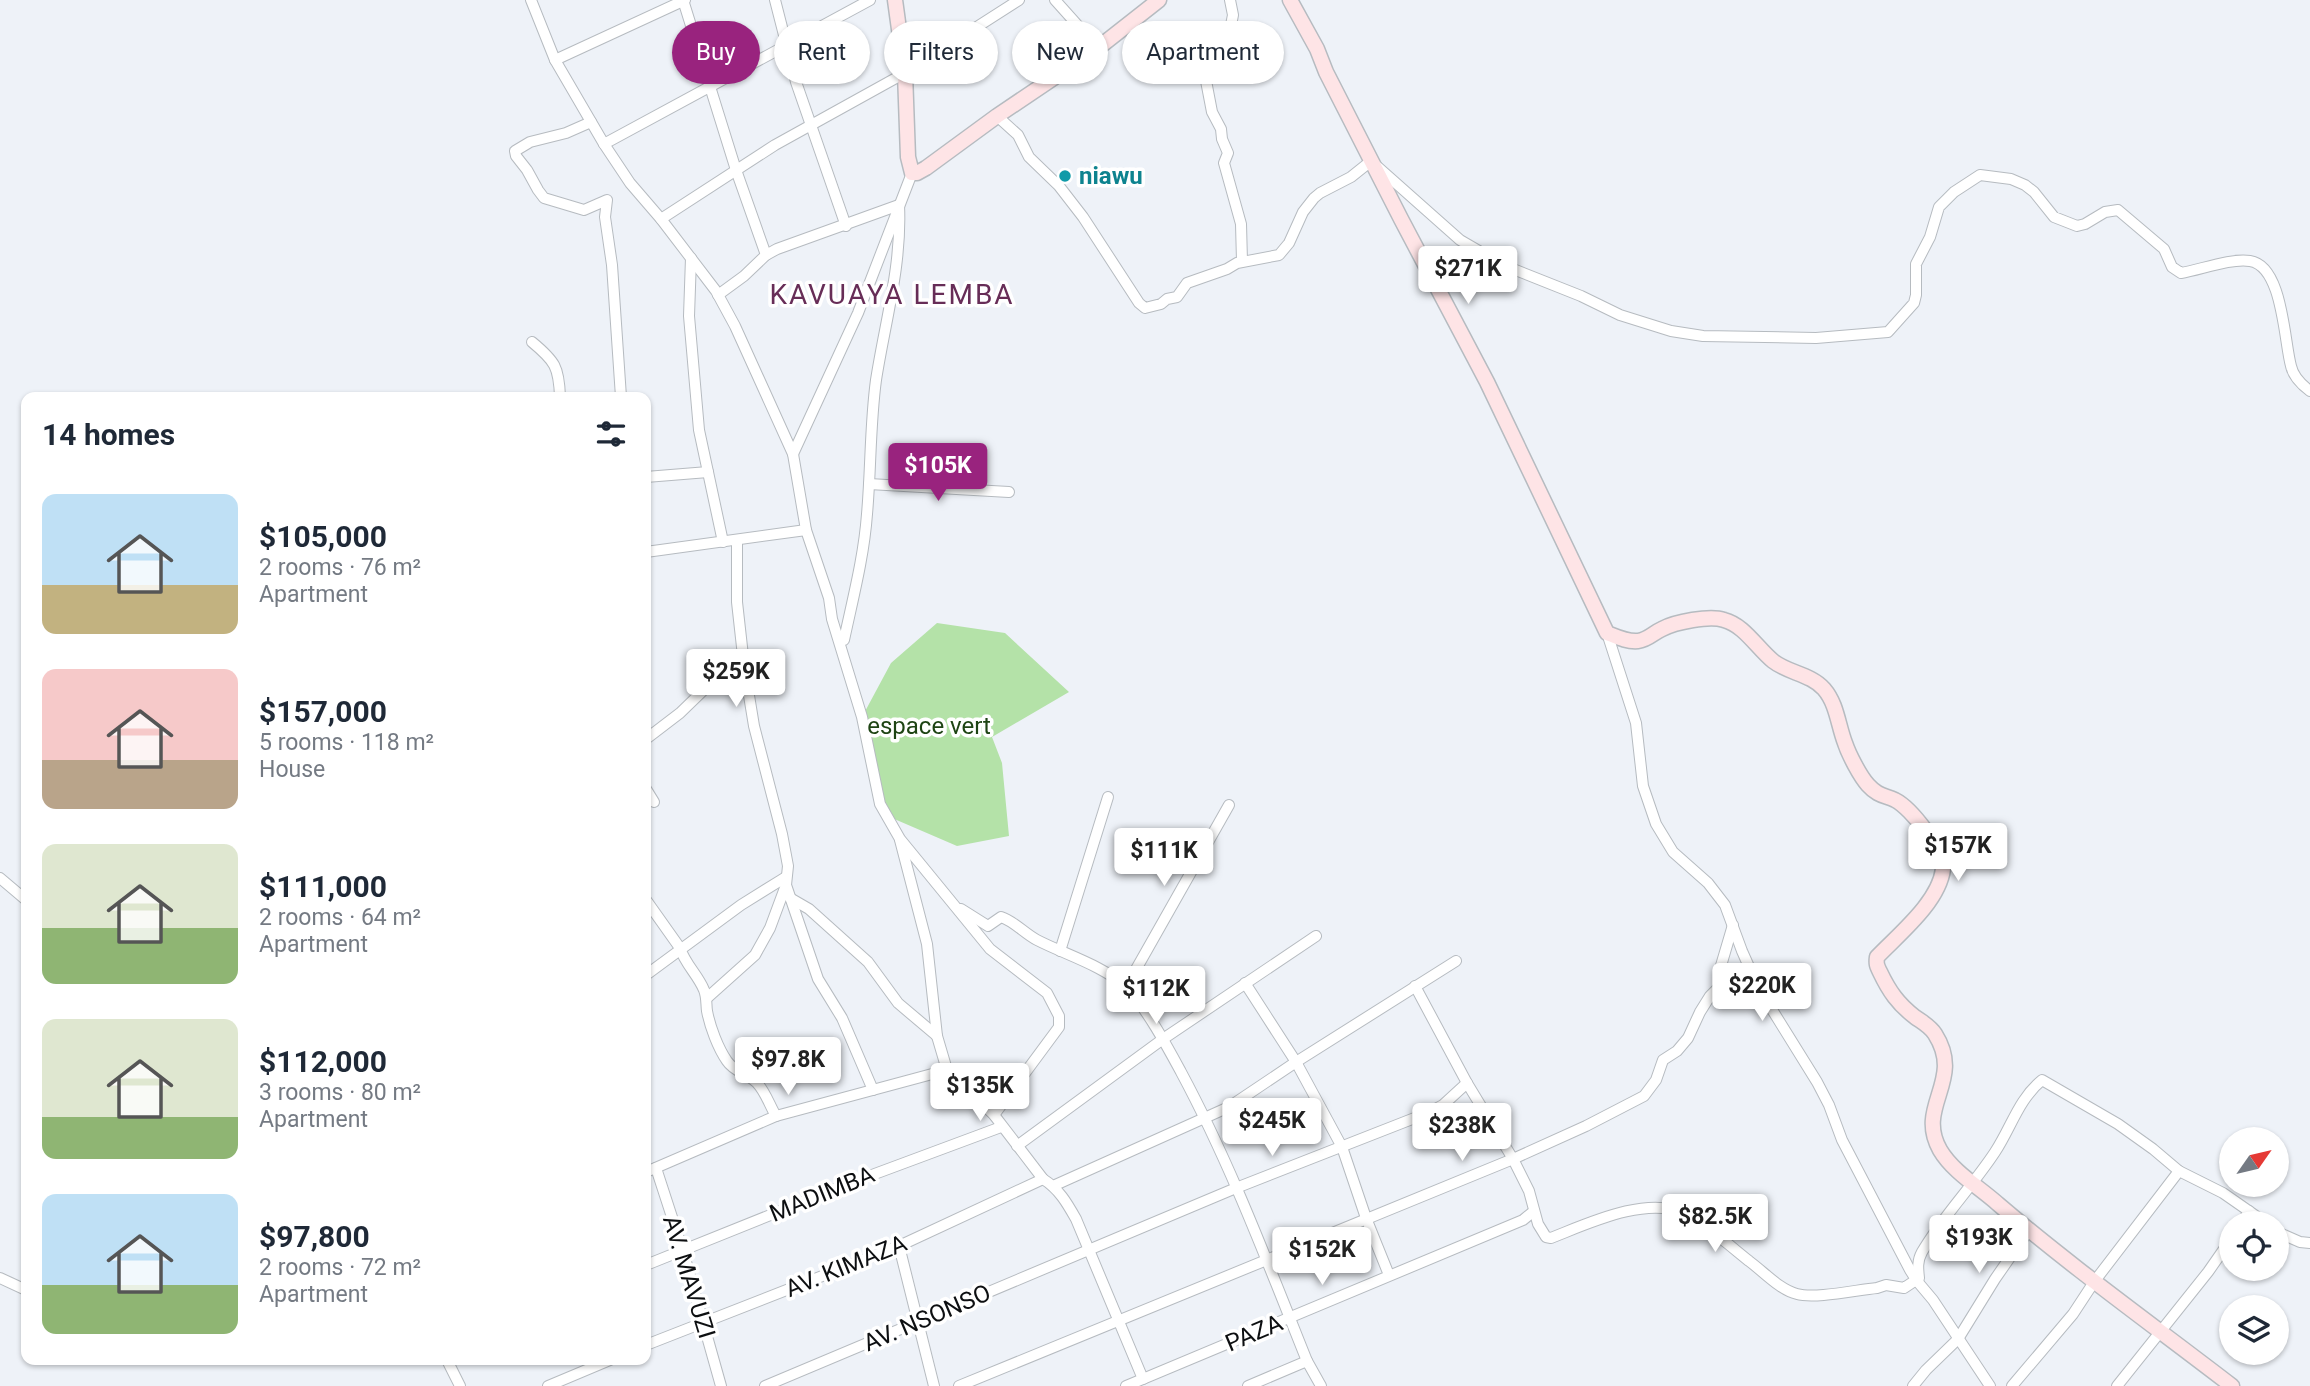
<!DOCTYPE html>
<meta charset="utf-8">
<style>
body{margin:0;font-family:Roboto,sans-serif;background:#f2f2f3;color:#1f2937;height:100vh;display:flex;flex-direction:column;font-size:26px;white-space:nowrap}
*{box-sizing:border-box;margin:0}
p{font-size:23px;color:#747a83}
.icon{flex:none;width:38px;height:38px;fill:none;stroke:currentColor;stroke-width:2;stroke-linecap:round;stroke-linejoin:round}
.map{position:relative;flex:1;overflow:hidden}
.details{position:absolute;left:21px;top:392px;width:630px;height:973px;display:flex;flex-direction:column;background:#fff;border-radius:14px;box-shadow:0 2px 5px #0004}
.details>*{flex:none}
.guide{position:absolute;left:672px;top:21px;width:665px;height:63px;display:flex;gap:14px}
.needle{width:46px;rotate:56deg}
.controls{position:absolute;left:2219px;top:1127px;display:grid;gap:14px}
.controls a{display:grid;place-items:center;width:70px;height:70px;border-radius:50%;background:#fff;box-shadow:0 2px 5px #0004;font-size:35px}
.price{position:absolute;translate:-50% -60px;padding:0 16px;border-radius:7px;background:#fff;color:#222;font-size:23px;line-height:46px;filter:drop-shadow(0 2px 4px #0008)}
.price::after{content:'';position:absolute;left:50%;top:42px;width:21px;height:16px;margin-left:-10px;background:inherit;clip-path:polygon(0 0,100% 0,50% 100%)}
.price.current{background:#99237e;color:#fff}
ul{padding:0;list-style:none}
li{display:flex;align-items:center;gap:21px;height:175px;padding:0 21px}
li span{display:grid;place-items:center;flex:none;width:196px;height:140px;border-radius:14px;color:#555}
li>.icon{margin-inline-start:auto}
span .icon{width:84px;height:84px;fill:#fffc;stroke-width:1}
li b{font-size:30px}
h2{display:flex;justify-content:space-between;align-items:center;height:84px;padding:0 21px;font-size:30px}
.chip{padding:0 24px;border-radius:32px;background:#fff;box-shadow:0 2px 5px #0004;font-size:24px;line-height:63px}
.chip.current{background:#99237e;color:#fff}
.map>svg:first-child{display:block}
.green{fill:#b4e2a8}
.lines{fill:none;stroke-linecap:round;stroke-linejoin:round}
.street-casing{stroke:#b6bbc0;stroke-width:12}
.secondary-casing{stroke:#b6bbc0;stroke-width:17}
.street{stroke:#fff;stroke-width:10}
.secondary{stroke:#fee4e6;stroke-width:14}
.culture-dot{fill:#0f9aa8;stroke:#fff;stroke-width:2.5}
.labels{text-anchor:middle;stroke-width:7;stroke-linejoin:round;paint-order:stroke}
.culture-label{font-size:24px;font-weight:bold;fill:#0d838f;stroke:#fff;text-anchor:start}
.park-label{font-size:24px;fill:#1e4414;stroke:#fff}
.street-label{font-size:24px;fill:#0d0f11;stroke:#fff}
.quarter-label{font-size:28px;letter-spacing:2px;fill:#672d57;stroke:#fff}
</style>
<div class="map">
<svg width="2310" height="1386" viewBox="0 0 2310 1386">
<rect width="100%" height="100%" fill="#eef2f8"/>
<polygon class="green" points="937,623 1005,633 1069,692 992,737 1002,763 1009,836 957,846 885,815 862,717 891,663"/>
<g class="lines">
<g class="street-casing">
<g id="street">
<polyline points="531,0 555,60 604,144 630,183 661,219 716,291 735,326 793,454 806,530 829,598 832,619 862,717 880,804 900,839 990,949 1047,993 1059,1016 1059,1027 994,1115"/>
<polyline points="683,0 736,170 766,255"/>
<polyline points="775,0 796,82 846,226"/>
<polyline points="1055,0 1098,48"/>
<polyline points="1230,0 1233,15 1231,25 1208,47 1202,60 1212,112 1221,129 1222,139 1228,153 1224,163 1241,224 1242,261"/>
<polyline points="555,60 685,0"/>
<path d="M997 116 1018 135 1029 157 1059 186 1083 217 1139 303 1145 308 1161 304 1167 299 1177 297 1187 283 1227 269 1237 263 1279 255 1289 243 1303 212 1314 198 1320 193 1351 177 1371 161 1460 240 1503 265 1581 296 1620 315 1671 331 1703 336 1816 338 1888 332 1914 303 1916 295V264L1930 237 1939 207 1954 192 1980 175 2011 179 2025 185 2034 192 2054 217 2077 226 2085 224 2105 212 2118 210 2164 249 2172 267 2181 273C2200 270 2230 258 2250 261 2283 266 2284 341 2291 366 2293 376 2302 385 2310 391"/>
<polyline points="591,122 566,133 530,142 515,151 516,156 527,170 538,190 544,198 584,210 607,200 605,217 612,265 621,397"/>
<polyline points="604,144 870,0"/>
<polyline points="661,219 775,145 905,73 1019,0"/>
<polyline points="691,258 689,316 699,430 723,542"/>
<path d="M718 295 744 276 766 255 777 249 899 205C902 265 885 322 876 380 870 424 871 469 867 514 864 556 853 598 844 640"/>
<path d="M532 342C555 361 559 367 560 397"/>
<polyline points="793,454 858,313 912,173"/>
<polyline points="646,477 708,472"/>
<polyline points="869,484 1009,492"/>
<polyline points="737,541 737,602 744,665 754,726 782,834 788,866 786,885 818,979 842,1018 873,1090"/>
<polyline points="646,552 806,530"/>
<polyline points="1607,633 1636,723 1643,786 1656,824 1673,852 1708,883 1725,905 1742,951 1758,987 1817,1082 1829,1105 1842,1140 1910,1270 1917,1281 1933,1300 1990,1386"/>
<polyline points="646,739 680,713 712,682 744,665"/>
<polyline points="646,789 654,802"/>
<path d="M900 840 927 944 937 1036 947 1070 994 1115 1043 1179C1059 1189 1067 1203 1076 1219L1143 1379"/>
<polyline points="0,878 26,900"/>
<polyline points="790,898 809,909 868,962 898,1003 937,1036"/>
<path d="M646 900 680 948C685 964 698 975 704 990 707 997 706 1004 707 1011 710 1027 718 1048 727 1061 735 1073 748 1073 757 1083 765 1091 770 1106 776 1116"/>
<path d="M961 909 988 926 1001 917C1014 921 1025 934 1037 940 1064 954 1104 966 1126 987 1146 1007 1168 1048 1181 1072 1231 1165 1268 1264 1307 1361"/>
<polyline points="1060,951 1108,797"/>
<polyline points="646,975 741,905 786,877"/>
<polyline points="1245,983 1296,1062 1342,1147 1366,1218 1389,1275"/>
<path d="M1415 986 1467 1083 1513 1159 1529 1191 1538 1224 1546 1237 1551 1238C1587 1224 1647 1195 1685 1214 1708 1226 1729 1245 1749 1261 1764 1272 1780 1290 1797 1294 1815 1299 1856 1290 1877 1288L1886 1285 1904 1288 1919 1278C1918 1269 1917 1261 1922 1252 1943 1216 1972 1187 1995 1152 2012 1126 2018 1100 2042 1080L2118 1124 2153 1149 2179 1171 2223 1193 2266 1223"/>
<polyline points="1126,987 1229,805"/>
<polyline points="707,998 755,955 770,928 786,885"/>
<polyline points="1017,1146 1163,1039 1316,936"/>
<polyline points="656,1168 683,1251 721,1386"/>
<polyline points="646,1172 776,1116 947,1070"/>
<polyline points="1053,1186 1229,1107 1296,1062 1456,961"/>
<polyline points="2242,1223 2249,1211"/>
<polyline points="2277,1232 2300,1242 2310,1243"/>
<polyline points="899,1246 934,1386"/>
<polyline points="646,1265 845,1185 1001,1127"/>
<polyline points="0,1278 26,1290"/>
<polyline points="646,1345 899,1246 1043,1179"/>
<polyline points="447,1360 460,1386"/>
<polyline points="548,1386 610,1360"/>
<polyline points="765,1386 1236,1188 1430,1112 1443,1105 1467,1083"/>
<polyline points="959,1386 1513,1159 1586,1126 1644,1096 1656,1080 1663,1060 1677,1051 1688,1038 1700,1012 1710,996 1719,987 1720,969 1733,925"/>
<polyline points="1126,1386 1523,1220 1534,1211"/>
<polyline points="1248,1386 1307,1361 1321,1386"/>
<polyline points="1913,1386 1926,1370 1958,1339 1995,1279 2029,1230"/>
<polyline points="2012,1386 2073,1314 2094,1282 2179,1171"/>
<polyline points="2117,1386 2208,1272 2231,1239"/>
</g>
</g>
<g class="secondary-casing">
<g id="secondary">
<polyline points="895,0 905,73 908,157 912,173 917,173 926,168 997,116 1098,48 1159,0"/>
<path d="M1290 0 1317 49 1326 72 1401 219 1487 382 1607 633C1617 637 1627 642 1638 641 1648 640 1653 633 1662 629 1675 622 1710 615 1724 620 1744 625 1757 648 1773 661 1788 673 1811 674 1824 689 1837 704 1838 725 1845 743 1849 755 1860 776 1868 785 1878 796 1884 795 1895 800 1911 808 1945 851 1943 869 1939 902 1899 934 1877 957 1876 964 1877 966 1880 972 1889 991 1898 1004 1915 1017 1922 1022 1930 1026 1935 1034 1965 1081 1915 1106 1940 1150 1953 1172 1979 1187 1998 1204 2073 1268 2154 1326 2232 1386"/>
</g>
</g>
<use href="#street" class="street"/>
<use href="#secondary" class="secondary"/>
</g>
<circle class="culture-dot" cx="1065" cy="176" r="7"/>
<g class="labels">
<g class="culture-label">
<text x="1079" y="184">niawu</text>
</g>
<g class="park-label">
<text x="929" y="734">espace vert</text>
</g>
<g class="street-label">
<text transform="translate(822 1194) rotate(-22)" y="8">MADIMBA</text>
<text transform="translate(846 1266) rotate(-22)" y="8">AV. KIMAZA</text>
<text transform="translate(689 1277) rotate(73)" y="8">AV. MAVUZI</text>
<text transform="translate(927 1318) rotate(-23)" y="8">AV. NSONSO</text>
<text transform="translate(1254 1333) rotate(-23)" y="8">PAZA</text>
</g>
<g class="quarter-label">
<text x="892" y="304">KAVUAYA LEMBA</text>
</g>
</g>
</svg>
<div class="controls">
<a><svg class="needle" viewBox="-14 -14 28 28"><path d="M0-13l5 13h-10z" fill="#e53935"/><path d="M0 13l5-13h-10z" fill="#747a83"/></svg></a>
<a><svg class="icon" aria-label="locate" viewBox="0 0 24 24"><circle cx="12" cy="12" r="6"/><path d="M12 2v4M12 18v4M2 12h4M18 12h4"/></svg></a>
<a><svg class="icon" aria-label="layers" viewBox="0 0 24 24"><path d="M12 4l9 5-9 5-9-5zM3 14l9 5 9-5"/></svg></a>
</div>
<b class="price" style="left:1468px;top:306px">$271K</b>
<b class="price current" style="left:938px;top:503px">$105K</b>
<b class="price" style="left:736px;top:709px">$259K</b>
<b class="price" style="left:1958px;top:883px">$157K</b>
<b class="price" style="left:1164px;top:888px">$111K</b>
<b class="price" style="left:1762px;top:1023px">$220K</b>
<b class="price" style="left:1156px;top:1026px">$112K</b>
<b class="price" style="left:788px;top:1097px">$97.8K</b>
<b class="price" style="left:980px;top:1123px">$135K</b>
<b class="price" style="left:1272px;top:1158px">$245K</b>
<b class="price" style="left:1462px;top:1163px">$238K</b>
<b class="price" style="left:1715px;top:1254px">$82.5K</b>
<b class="price" style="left:1979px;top:1275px">$193K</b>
<b class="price" style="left:1322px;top:1287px">$152K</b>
<div class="guide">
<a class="chip current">Buy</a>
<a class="chip">Rent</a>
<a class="chip">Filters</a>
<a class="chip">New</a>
<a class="chip">Apartment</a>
</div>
<section class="details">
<h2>14 homes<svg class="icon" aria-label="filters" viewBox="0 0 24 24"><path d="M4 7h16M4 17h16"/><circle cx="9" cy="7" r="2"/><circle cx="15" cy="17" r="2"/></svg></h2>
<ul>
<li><span style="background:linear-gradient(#bfe0f5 65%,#c2b280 0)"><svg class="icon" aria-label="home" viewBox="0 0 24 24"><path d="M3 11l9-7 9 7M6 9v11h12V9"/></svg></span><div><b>$105,000</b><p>2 rooms · 76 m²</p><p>Apartment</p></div></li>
<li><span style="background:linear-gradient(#f6c9c9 65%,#b9a48a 0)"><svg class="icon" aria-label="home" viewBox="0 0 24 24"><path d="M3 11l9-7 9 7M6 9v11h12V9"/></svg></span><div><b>$157,000</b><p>5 rooms · 118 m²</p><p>House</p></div></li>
<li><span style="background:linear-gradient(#dfe7d0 60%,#8fb573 0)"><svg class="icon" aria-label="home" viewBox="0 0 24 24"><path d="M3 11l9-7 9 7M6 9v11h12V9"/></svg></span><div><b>$111,000</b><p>2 rooms · 64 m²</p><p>Apartment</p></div></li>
<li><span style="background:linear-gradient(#dfe7d0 70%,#8fb573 0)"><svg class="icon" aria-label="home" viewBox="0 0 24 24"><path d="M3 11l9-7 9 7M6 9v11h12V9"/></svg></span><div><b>$112,000</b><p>3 rooms · 80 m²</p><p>Apartment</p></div></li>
<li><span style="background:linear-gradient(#bfe0f5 65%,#8fb573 0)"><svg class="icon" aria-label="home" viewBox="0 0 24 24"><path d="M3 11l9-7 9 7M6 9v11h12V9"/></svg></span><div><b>$97,800</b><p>2 rooms · 72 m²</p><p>Apartment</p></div></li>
</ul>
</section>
</div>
